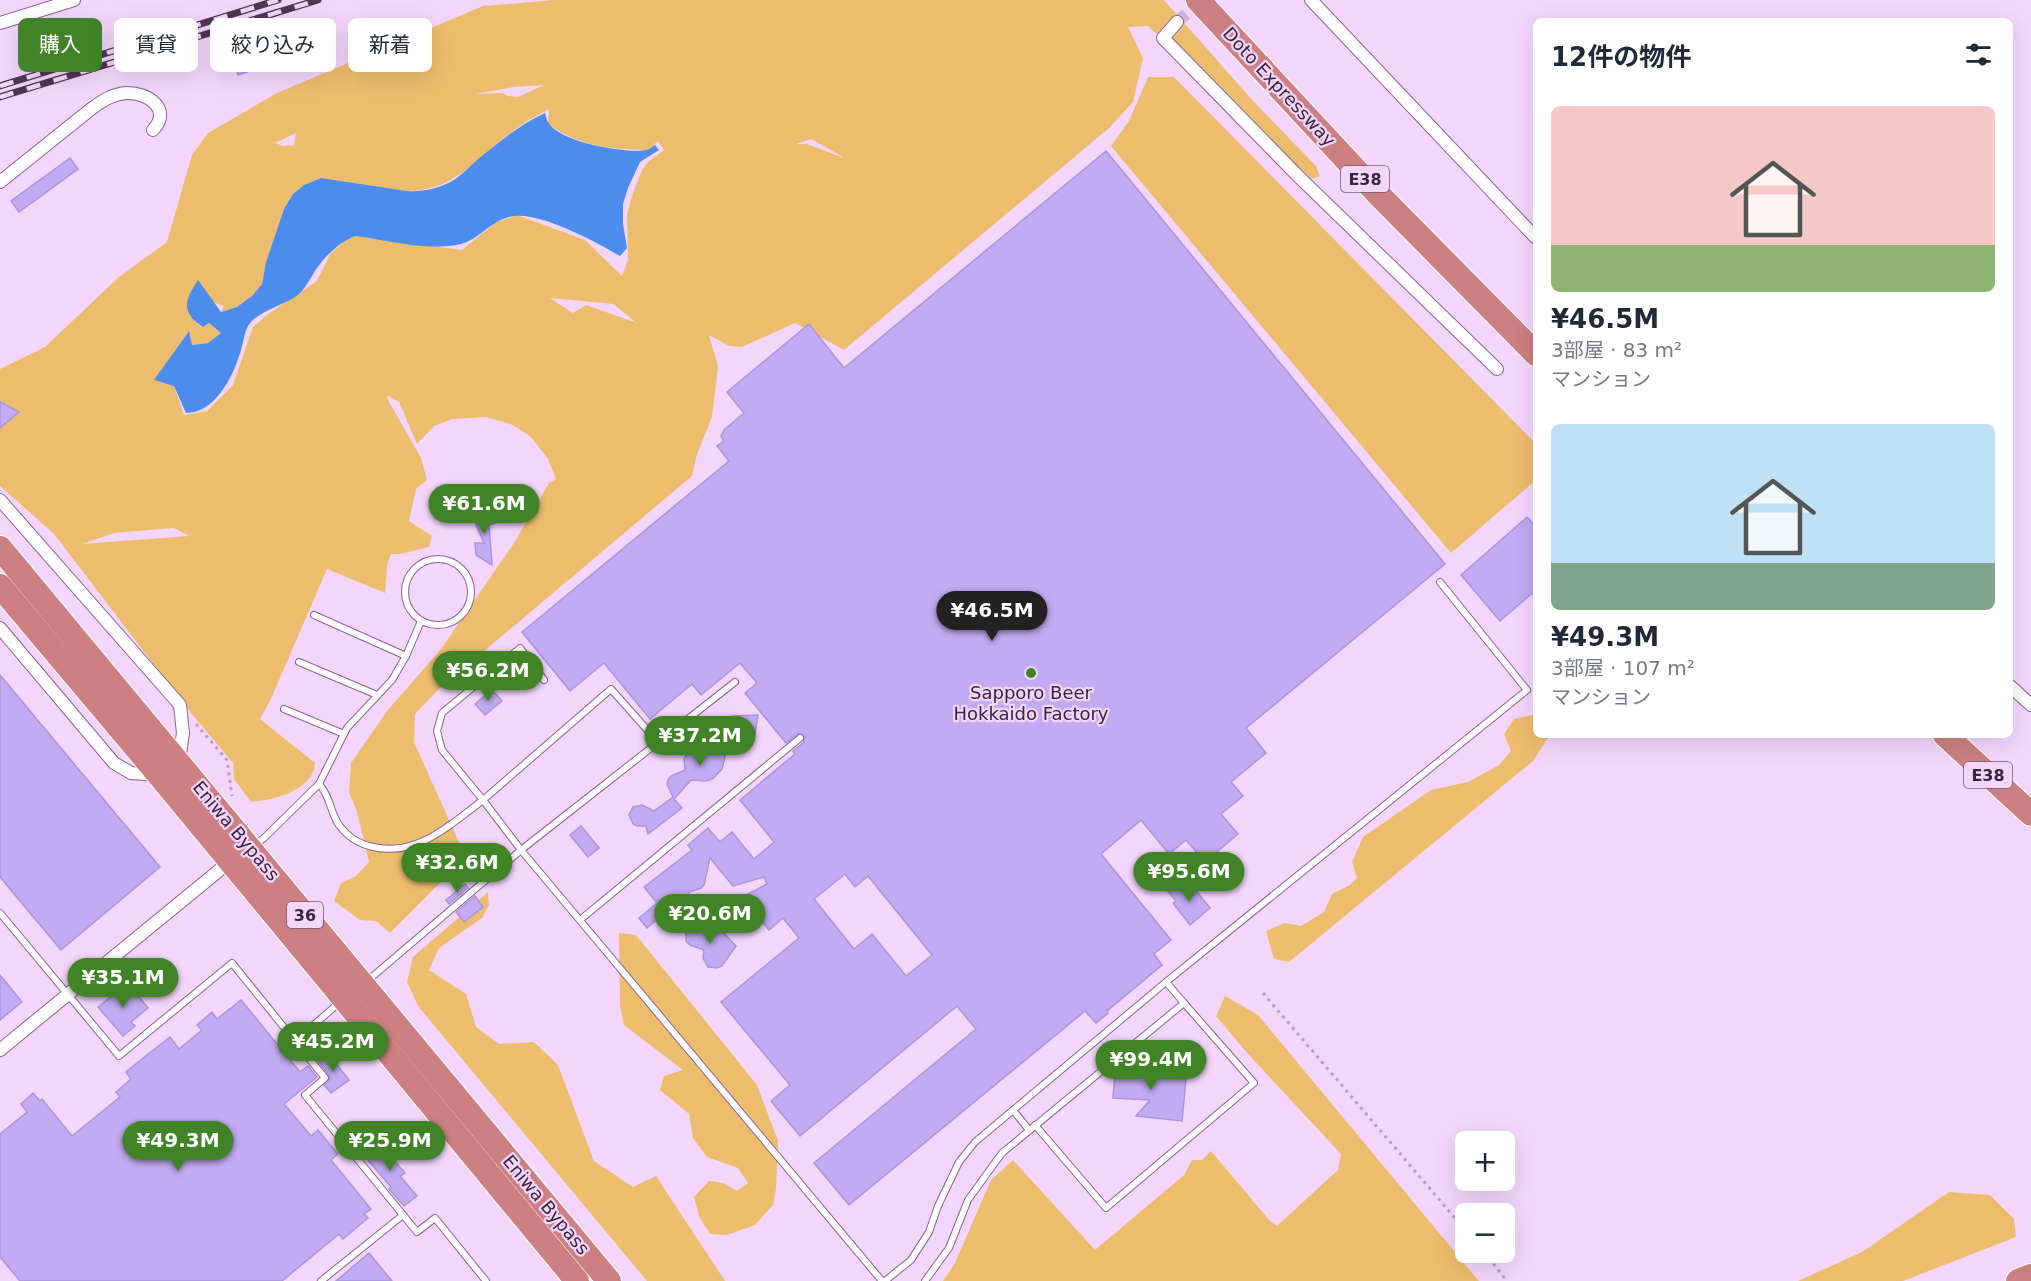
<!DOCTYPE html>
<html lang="ja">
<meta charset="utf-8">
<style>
body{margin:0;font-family:"DejaVu Sans","Noto Sans JP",sans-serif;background:#f2f2f3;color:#1f2937;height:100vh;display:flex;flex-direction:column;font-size:22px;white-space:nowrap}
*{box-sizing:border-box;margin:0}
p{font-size:20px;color:#747a83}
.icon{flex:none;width:33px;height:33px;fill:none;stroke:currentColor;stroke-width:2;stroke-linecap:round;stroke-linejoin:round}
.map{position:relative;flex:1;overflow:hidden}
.sheet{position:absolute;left:1533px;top:18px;width:480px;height:720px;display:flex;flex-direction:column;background:#fff;border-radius:9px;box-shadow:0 6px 24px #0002}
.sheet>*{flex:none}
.banner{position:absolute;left:18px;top:18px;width:570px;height:54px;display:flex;gap:12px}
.tools{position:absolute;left:1455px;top:1131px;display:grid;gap:12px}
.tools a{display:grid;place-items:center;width:60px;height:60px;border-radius:9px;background:#fff;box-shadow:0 6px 24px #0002;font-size:30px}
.price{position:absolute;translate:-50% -51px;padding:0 14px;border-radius:21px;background:#408427;color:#fff;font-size:20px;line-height:39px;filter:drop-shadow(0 2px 3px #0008)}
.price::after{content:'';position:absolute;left:50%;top:36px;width:18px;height:14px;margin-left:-9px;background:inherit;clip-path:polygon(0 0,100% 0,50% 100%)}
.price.active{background:#222;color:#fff}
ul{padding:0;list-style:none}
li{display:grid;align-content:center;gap:12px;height:318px;padding:0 18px}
li span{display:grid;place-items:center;height:186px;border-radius:9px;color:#555}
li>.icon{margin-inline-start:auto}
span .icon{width:108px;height:108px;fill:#fffc;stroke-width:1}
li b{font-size:26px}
h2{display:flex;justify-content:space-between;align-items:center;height:72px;padding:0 18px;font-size:26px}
.pill{padding:0 21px;border-radius:9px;background:#fff;box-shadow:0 6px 24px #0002;font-size:21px;line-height:54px}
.pill.active{background:#408427;color:#fff}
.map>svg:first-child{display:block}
.green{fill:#edbd6e;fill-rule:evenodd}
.water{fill:#4c8ced}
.building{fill:#c2abf2;stroke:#ab95da;stroke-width:1.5;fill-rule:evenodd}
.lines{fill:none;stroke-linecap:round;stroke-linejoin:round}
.street-tunnel{stroke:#ceb3d7;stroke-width:12;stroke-dasharray:12 6;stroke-linecap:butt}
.lane-casing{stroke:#8c5f99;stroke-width:8}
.street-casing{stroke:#8c5f99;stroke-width:14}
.highway-casing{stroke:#fff;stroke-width:26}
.path{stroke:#ba9fc2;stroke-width:3;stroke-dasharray:3 4.5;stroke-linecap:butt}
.lane{stroke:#fff;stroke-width:6}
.street{stroke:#fff;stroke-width:12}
.highway{stroke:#cc8081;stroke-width:24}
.rail-casing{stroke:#4c3852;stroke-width:7}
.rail{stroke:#f4d6fd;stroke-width:4.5;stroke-dasharray:14;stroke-linecap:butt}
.poi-dot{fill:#408427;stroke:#f4d6fd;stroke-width:2}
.labels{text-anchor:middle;stroke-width:4.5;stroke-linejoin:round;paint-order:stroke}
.shield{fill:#f4d6fd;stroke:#705a77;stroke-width:1.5}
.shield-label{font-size:16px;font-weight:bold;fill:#38253e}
.street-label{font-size:18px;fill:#38253e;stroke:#f4d6fd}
.poi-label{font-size:18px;fill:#38253e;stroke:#f4d6fd}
</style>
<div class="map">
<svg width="2031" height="1281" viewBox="0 0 2031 1281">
<rect width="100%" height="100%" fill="#f4d6fd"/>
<g class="green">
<path d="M554 0H1164L1254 102 1316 166 1320 176 1312 179 1148 26 1128 27 1143 58 1133 102 1109 128 844 350 795 323 742 347 729 346 709 335 718 366 712 417 697 454 692 476 439 689 415 714 414 742 467 860 441 882 390 933 376 921 360 920 334 901 341 883 356 876 369 862 357 812 349 792 351 763 387 711 441 649 514 543 549 483 556 479 548 459 531 437 513 425 486 417 453 419 434 426 417 444 399 402 387 395 388 400 421 458 427 480 416 489 409 521 432 536 429 547 400 554H391L387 565 385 593 327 569 270 701 260 719 315 763C314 790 274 800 251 802L234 779 233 763 191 713 54 534 0 486V369L45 347 119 277 167 242 192 155 208 133 277 93 483 6ZM544 85 518 97 508 96 503 93 475 94 514 87ZM549 109 548 124C581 147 610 149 648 150L658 141 664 150 649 161 642 170 633 193 627 214 628 260 622 276 585 240 517 215 495 223 462 250 355 236 346 240 330 254 317 281 268 314 253 327 233 385 207 411 184 415 174 386 155 380 188 332 191 345 208 343 221 333 209 323 202 327 195 322 201 298 224 306 221 312 237 307 252 296 262 284 266 262 284 209 293 194 304 185 321 178 407 191C453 192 479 157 513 131 524 122 536 116 549 109ZM296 133 294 145 283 146 275 143ZM811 139 843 157 844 158 807 144H796ZM550 298 613 304 637 323 586 305 573 313ZM174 528 189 536 82 544 114 533Z"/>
<polygon points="1148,77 1174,77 1536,444 1536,480 1451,553 1111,146 1129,121"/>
<polygon points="1536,714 1536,735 1550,735 1533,761 1289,962 1274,959 1266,931 1285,923 1301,926 1324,912 1332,894 1350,885 1357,878 1352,862 1363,837 1431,790 1468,782 1499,765 1511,751 1504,734 1514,719"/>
<polygon points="488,892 489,905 482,918 439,948 429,970 466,994 476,1027 499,1044 534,1042 558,1065 594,1161 633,1187 656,1176 725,1281 647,1281 418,1006 407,982 413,957"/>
<polygon points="619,933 636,935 757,1085 778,1141 776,1189 773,1205 755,1225 727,1235 710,1234 699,1216 694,1197 709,1181 723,1183 737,1191 748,1183 738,1168 707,1157 693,1138 689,1114 660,1090 664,1076 683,1070 624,1025 620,1006"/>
<polygon points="1225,996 1258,1015 1479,1281 943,1281 955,1263 991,1180 1013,1160 1095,1250 1184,1175 1192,1160 1202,1160 1211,1151 1270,1221 1277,1226 1338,1170 1341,1154 1248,1054 1216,1016"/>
<polygon points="1949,1192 1990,1195 2014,1219 2016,1237 1903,1281 1798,1281 1862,1252"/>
</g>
<path class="water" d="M545 113C546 116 546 119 548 122 558 142 626 154 647 150 650 149 653 146 655 145L659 150 640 162 628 188 623 204V224L627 248 620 256C596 242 536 209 509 217 491 221 478 240 461 244 427 252 389 240 355 236 340 242 326 255 317 268 310 278 305 291 295 297 280 307 258 311 248 326 244 333 243 345 240 353 233 377 215 413 186 413L174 386 154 380 189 331 192 345 208 343 221 333 209 323 203 327C180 312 185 300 198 280L221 312 237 307 252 296 262 284 266 262 284 209 293 194 304 185 321 178 407 191C422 192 438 189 452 181 461 176 469 167 477 160 499 142 519 125 545 113Z"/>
<g class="building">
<polygon points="256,50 262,67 238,75 232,58"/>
<path d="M1106 151 1445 564 1246 728 1266 753 1231 782 1243 796 1221 814 1238 834 1205 862 1186 840 1169 854 1141 820 1101 854 1171 940 1154 954 1162 965 1107 1011 1108 1013 1096 1023 1085 1011 849 1205 814 1163 976 1029 957 1006 800 1136 771 1101 790 1085 721 1002 799 938 783 918 769 930 755 913 743 922 734 910 745 901 742 897 767 884 764 877 733 886 710 858 704 885 701 888 689 892 685 901 674 904 672 914H663L647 928 639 918 657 903 644 887 692 850 688 845 708 828 720 842 732 832 754 859 774 842 740 800 795 754 793 751 804 742V735L799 733 786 743 745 693 757 683 740 663 701 695 692 684 650 719 604 663 570 691 522 632 729 461 717 446 724 441 721 436 724 430 744 413 727 392 809 324 844 368ZM845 874 855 887 868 876 932 955 906 976 872 934 854 949 814 899Z"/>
<polygon points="70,158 78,169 19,212 11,201"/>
<polygon points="0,402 19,412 0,428"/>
<polygon points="480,509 500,521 489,525 492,565 476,555 475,543 484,543 474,520"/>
<polygon points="1527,517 1536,527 1536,590 1500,621 1461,575"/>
<polygon points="0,675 160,867 61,950 0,877"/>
<polygon points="492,690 502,701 485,715 475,704"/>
<polygon points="758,715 754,740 751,746 740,752 726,753 722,769 712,779 706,781 691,780 674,799 682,808 648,834 646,826 637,826 633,824 629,815 633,807 642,805 654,811 673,797 667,784 668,780 671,776 685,770 684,759 689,747 702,741 716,742 718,728 726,718 733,716"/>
<polygon points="581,826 599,848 588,857 570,835"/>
<polygon points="1178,883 1186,893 1193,887 1210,908 1190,925 1173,903 1176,901 1168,891"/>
<polygon points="465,884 468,888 449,904 446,900"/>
<polygon points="475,896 483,907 464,922 456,912"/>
<polygon points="698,923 703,925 714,937 721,930 736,946 722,966 717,968 708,967 703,958 704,950 690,945 686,941 686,927"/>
<polygon points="0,975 22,1002 0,1020"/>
<polygon points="128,983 148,1008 131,1022 135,1026 123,1036 98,1007"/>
<polygon points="241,1000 300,1072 308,1066 317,1077 284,1104 311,1136 318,1130 338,1154 331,1160 371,1209 364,1214 368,1218 343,1239 339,1234 282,1281 20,1281 0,1257 0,1134 27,1112 21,1104 33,1093 40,1101 42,1099 72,1136 120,1097 116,1092 131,1079 126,1072 152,1051 170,1037 179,1049 202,1030 197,1025 212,1012 217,1019"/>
<polygon points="327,1052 349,1080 331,1093 324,1085 330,1080 330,1077 317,1059"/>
<polygon points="1134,1055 1152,1077 1186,1079 1182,1121 1136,1116 1150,1100 1113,1098 1115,1073"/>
<polygon points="376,1140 405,1173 400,1176 417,1196 404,1206 389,1189 391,1187 362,1153"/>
<polygon points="369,1253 392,1281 336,1281"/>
</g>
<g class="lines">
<polyline class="street-tunnel" points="1177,22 1203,0"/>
<g class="lane-casing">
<g id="lane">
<circle cx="438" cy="592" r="33"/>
<polyline points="314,615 406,656"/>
<polyline points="299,662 377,695"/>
<polyline points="544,680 520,648 442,713 437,731 442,750 483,800 611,689 658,742"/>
<polyline points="284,709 344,734"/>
<path d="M319 784C330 795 330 812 339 825 347 836 359 844 373 847 417 857 450 825 483 800L521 850 882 1281"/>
<polyline points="254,844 263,839 319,784 347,728 392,680 406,656 421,621"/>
<polyline points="0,913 119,1056 232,963 295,1041 339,1003"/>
<polyline points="580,920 800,738"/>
<polyline points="366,982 521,850 735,682"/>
<polyline points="295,1041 325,1078 305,1095 417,1232 435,1218 486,1281"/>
<polyline points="1013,1110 1029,1130"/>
<polyline points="1035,1125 1106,1208 1254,1083 1184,1003"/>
<polyline points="321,1281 403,1215"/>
<polyline points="885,1281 911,1260 929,1232 938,1206 959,1162 975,1142 1166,982 1527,690 1440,582"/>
<polyline points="925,1281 949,1248 968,1200 1002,1153 1184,1003 1166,982"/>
</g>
</g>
<g class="street-casing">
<g id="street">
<polyline points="1311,0 1536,238"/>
<polyline points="1177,22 1163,38 1298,176 1497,369"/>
<polyline points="0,23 74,0"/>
<path d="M0 182 91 109C102 101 112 94 126 93 147 92 173 109 153 130"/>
<polyline points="0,500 180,705 183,733 179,761"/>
<polyline points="0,628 114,763 131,773 158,775"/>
<polyline points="2010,686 2031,705"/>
<polyline points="0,1050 233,859"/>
</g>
</g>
<g class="highway-casing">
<g id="highway">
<polyline points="1198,0 1379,195 1536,354"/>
<polyline points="0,548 609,1281"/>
<polyline points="0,586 159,775 577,1281"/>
<polyline points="1945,735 2031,814"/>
<polyline points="2018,1281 2031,1276"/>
</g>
</g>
<g class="path">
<polyline points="196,724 227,760 232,796"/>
<polyline points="1263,993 1466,1231"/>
<polyline points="1484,1252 1507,1281"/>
</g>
<use href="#lane" class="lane"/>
<use href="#street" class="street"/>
<use href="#highway" class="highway"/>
<g class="rail-casing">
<g id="rail">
<polyline points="0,86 278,0"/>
<polyline points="0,97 318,0"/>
</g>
</g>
<use href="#rail" class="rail"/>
</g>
<circle class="poi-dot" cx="1031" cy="673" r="6"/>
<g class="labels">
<g class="shield">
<rect x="1341" y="166" width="48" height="26" rx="4.5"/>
<rect x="1964" y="762" width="48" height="26" rx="4.5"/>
<rect x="287" y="902" width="36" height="26" rx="4.5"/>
</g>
<g class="shield-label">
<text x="1365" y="185">E38</text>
<text x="1988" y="781">E38</text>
<text x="305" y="921">36</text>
</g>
<g class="street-label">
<text transform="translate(1279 87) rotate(47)" y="6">Doto Expressway</text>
<text transform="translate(236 831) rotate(50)" y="6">Eniwa Bypass</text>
<text transform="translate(546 1205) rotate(50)" y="6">Eniwa Bypass</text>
</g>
<g class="poi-label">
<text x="1031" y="699">Sapporo Beer<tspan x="1031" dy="21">Hokkaido Factory</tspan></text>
</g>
</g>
</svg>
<div class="tools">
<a>+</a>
<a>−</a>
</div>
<b class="price" style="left:484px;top:535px">¥61.6M</b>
<b class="price active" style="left:992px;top:642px">¥46.5M</b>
<b class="price" style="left:488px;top:702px">¥56.2M</b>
<b class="price" style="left:700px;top:767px">¥37.2M</b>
<b class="price" style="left:457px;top:894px">¥32.6M</b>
<b class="price" style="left:1189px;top:903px">¥95.6M</b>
<b class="price" style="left:710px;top:945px">¥20.6M</b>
<b class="price" style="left:123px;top:1009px">¥35.1M</b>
<b class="price" style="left:333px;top:1073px">¥45.2M</b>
<b class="price" style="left:1151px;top:1091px">¥99.4M</b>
<b class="price" style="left:178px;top:1172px">¥49.3M</b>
<b class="price" style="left:390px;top:1172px">¥25.9M</b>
<div class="banner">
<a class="pill active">購入</a>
<a class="pill">賃貸</a>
<a class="pill">絞り込み</a>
<a class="pill">新着</a>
</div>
<section class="sheet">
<h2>12件の物件<svg class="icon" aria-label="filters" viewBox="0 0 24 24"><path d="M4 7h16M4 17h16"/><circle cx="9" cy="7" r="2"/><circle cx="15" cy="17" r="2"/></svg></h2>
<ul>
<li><span style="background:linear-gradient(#f6c9c9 75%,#8fb573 0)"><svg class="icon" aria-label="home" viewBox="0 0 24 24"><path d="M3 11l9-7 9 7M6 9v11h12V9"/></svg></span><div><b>¥46.5M</b><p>3部屋 · 83 m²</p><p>マンション</p></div></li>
<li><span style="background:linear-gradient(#bfe0f5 75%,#7fa58c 0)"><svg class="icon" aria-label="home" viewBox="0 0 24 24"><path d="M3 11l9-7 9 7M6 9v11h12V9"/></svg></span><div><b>¥49.3M</b><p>3部屋 · 107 m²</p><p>マンション</p></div></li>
</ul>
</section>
</div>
